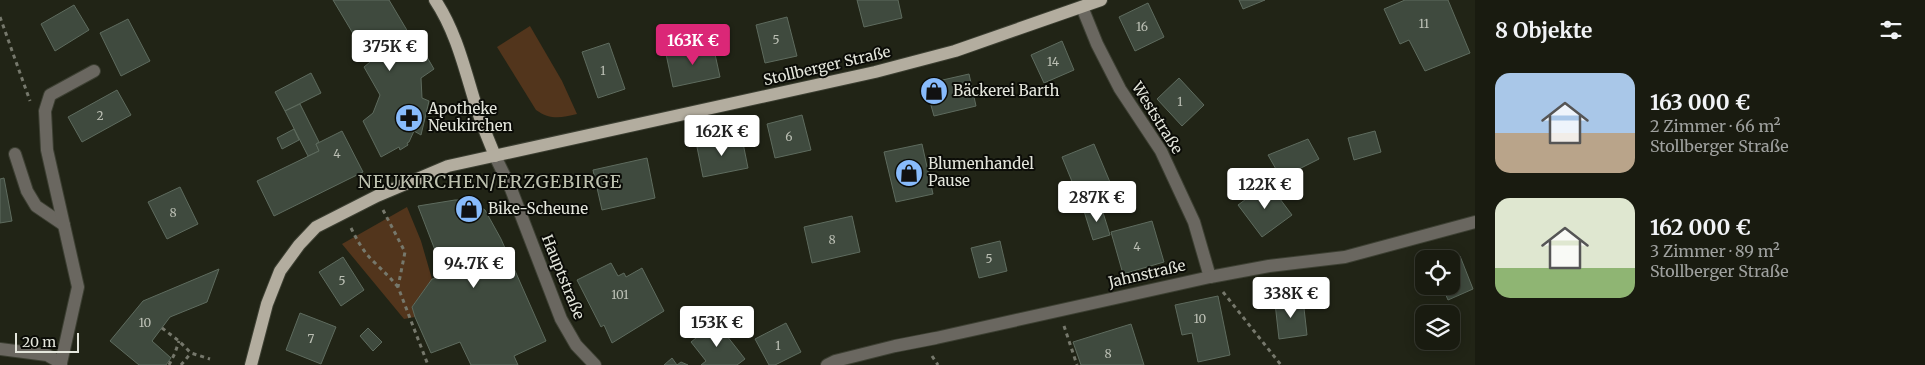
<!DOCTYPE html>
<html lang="de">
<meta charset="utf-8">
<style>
body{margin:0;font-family:Merriweather,serif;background:#222419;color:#f1f3f6;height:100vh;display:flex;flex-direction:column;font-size:19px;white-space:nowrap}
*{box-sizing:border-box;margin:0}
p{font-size:16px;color:#9fa19f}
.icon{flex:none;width:28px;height:28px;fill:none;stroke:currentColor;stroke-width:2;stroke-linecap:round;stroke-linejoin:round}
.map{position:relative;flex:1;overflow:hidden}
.sheet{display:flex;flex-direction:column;background:#191b10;width:450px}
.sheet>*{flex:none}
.controls{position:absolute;left:1415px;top:250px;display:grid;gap:10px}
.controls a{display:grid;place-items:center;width:45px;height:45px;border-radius:10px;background:#191b10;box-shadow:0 2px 12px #0003,0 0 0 1px #373930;font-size:25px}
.scale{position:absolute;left:15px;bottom:12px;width:64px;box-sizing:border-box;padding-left:5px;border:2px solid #e4e6dc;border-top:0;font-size:14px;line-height:18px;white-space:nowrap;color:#e4e6dc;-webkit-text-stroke:4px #0b0c07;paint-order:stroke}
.price{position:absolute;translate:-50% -42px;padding:0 11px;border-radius:5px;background:#fff;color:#222;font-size:16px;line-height:32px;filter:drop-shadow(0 1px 2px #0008)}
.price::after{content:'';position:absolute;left:50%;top:30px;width:15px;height:11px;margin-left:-8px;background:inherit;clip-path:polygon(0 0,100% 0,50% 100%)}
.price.active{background:#db2777;color:#fff}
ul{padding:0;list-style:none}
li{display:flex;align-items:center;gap:15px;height:125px;padding:0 20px}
li span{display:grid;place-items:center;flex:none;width:140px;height:100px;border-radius:15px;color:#555}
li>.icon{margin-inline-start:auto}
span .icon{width:60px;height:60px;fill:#fffc;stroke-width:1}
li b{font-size:21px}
h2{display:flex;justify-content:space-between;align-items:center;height:60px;padding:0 20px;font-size:21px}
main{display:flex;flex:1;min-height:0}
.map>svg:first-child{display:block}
.green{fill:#52351c}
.building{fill:#3f4a3e;stroke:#5e6b5e}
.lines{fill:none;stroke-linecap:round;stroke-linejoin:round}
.minor-casing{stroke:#3c3f32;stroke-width:14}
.major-casing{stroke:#3c3f32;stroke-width:14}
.path{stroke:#76786c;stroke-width:3;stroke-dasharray:4 4;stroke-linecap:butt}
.minor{stroke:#6a6760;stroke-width:12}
.major{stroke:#b3ad9f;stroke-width:12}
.labels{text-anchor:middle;stroke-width:4;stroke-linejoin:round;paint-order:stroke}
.number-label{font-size:12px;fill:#bbbfb4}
.street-label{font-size:15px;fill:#e4e6dc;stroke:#0b0c07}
.poi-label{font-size:15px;fill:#e4e6dc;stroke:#0b0c07;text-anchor:start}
.quarter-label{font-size:18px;letter-spacing:1px;fill:#bdc1af;stroke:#0b0c07}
</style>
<main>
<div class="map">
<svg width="1475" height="365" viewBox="0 0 1475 365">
<rect width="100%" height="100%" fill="#212416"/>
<g class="green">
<path d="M530 26 562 81 577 114C561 118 550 120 536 110L497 47Z"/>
<polygon points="407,207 421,241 432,279 412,307 415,317 404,319 342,244"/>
</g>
<g class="building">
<polygon points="333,0 389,0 411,37 414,35 434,69 421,78 422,98 429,101 421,135 414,131 409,142 407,143 408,145 400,150 399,147 381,157 363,121 373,113 380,95 364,67 370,62"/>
<polygon points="857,0 898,0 902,18 864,27"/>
<polygon points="1239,0 1265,0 1243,9"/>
<polygon points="1405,0 1448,0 1470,53 1425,71 1409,40 1400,44 1384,9"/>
<polygon points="1148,3 1164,37 1135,51 1119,17"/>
<polygon points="74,5 89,30 55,51 41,24"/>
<polygon points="787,17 797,56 765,63 756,25"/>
<polygon points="128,19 150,61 121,76 100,33"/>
<polygon points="1062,41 1074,70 1044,83 1031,55"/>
<polygon points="609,43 625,89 598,98 582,52"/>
<polygon points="713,45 720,77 673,87 666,54"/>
<polygon points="311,73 321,93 285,111 275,92"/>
<polygon points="969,74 976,106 934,116 925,84"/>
<polygon points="1179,78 1204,105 1182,126 1157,99"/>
<polygon points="117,90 131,115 82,142 68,117"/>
<polygon points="300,104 319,142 316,144 319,151 308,156 285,111"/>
<polygon points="802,115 811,150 775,158 767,124"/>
<polygon points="294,129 299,140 282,149 277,138"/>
<polygon points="342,131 363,172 274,216 257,181 319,151 316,144"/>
<polygon points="1375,131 1381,152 1354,160 1348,138"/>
<polygon points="742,138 748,168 703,177 697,147"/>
<polygon points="1308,139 1319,159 1281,178 1268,155"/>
<polygon points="922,144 933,194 896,202 884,152"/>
<polygon points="1094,144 1112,187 1080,201 1062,157"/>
<polygon points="647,158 655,198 602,210 593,170"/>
<polygon points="4,178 12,221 0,223 0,179"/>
<polygon points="1268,183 1292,215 1262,237 1238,205"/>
<polygon points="180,187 198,224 167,239 148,202"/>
<polygon points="455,200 469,200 485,210 501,239 546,341 514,356 518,365 471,365 460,342 431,353 415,317 412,307 432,279 445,276 418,206"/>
<polygon points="1101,206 1110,235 1093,240 1084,211"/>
<polygon points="852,216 860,252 812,263 804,227"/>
<polygon points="1152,221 1164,262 1123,274 1111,232"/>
<polygon points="1000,241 1007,271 979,278 971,248"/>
<polygon points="1460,256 1473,289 1448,300 1442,286 1451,286 1451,259"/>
<polygon points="343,257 364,290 341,306 319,272"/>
<polygon points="611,263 618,276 624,273 626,277 642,268 664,311 612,343 604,325 601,327 577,280"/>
<polygon points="219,269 207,302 170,317 152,341 171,358 166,365 139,365 110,341 143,301"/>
<polygon points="1218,296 1230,355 1198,362 1192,333 1182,335 1175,305"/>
<polygon points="1303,299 1307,335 1279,339 1275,303"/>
<polygon points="300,313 336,327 321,364 286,350"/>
<polygon points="716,322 745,359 737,365 701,365 706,361 691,342"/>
<polygon points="786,323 801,352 775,365 769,365 755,339"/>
<polygon points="1131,324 1144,365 1081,365 1073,342"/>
<polygon points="368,328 382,342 373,351 360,336"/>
<polygon points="672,358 677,365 681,362 688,365 664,365"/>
</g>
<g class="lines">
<g class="minor-casing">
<g id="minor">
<polyline points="1082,7 1097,44 1120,89 1161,151 1194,222 1210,277"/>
<polyline points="15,154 27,191 36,206 64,225"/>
<polyline points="495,156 511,189 561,319 576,345 595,365"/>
<polyline points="0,349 47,355 61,363 61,365"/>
<polyline points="61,363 78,287 47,150 45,111 50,95 94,71"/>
<polyline points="827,365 835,361 895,346 936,338 1210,277 1269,266 1345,257 1475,222"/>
</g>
</g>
<g class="major-casing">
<g id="major">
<path d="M435 0C457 33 465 71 477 109 482 125 489 141 495 156"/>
<polyline points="251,365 267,304 280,271 299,245 316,227 377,196 448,166 875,72 955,51 1101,0"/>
</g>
</g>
<g class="path">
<polyline points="0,17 30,101"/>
<polyline points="383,210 405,252 398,287 428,365"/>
<path d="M351 228C357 240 363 251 373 261 382 270 390 277 398 287"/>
<polyline points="1223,292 1281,365"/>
<polyline points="1064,326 1077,365"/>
<polyline points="162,328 179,341 191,353 210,359"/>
<polyline points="932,356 938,365"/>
<polyline points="169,365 175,353 179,341"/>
<polyline points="181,365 191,353"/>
</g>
<use href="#minor" class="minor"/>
<use href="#major" class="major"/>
</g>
<defs>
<g id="shop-disc" transform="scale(1.4375)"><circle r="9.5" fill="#88bbfc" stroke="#0b0c07"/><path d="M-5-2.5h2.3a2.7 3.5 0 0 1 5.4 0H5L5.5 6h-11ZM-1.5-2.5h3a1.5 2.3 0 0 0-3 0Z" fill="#111"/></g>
<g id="pharmacy-disc" transform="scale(1.4375)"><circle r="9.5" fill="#88bbfc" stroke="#0b0c07"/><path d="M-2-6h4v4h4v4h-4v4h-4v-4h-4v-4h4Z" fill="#111"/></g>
</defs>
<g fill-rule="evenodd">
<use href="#shop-disc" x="934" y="91"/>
<use href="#pharmacy-disc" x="409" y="118"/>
<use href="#shop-disc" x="909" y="173"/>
<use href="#shop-disc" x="469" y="209"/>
</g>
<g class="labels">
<g class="number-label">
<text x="1424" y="28">11</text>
<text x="1142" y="31">16</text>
<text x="776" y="44">5</text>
<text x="1053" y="66">14</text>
<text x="603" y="75">1</text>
<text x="1180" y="106">1</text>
<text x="100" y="120">2</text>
<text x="789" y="141">6</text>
<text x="337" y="158">4</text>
<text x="173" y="217">8</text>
<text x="832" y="244">8</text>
<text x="1137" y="251">4</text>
<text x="989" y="263">5</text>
<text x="342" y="285">5</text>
<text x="620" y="299">101</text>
<text x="1200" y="323">10</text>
<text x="145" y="327">10</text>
<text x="311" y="343">7</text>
<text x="778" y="350">1</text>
<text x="1108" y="358">8</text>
</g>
<g class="street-label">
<text transform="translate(827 66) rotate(-13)" y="5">Stollberger Straße</text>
<text transform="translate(1157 118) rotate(58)" y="5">Weststraße</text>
<text transform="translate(1147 274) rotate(-13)" y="5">Jahnstraße</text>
<text transform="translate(563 277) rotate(68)" y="5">Hauptstraße</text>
</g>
<g class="poi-label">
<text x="953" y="96">Bäckerei Barth</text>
<text x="428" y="114">Apotheke<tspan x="428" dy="17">Neukirchen</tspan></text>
<text x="928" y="169">Blumenhandel<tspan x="928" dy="17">Pause</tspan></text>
<text x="488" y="214">Bike-Scheune</text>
</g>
<g class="quarter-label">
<text x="490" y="188">NEUKIRCHEN/ERZGEBIRGE</text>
</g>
</g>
</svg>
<div class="controls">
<a><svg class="icon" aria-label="locate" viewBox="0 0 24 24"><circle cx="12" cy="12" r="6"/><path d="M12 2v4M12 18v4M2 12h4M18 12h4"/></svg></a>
<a><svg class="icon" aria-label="layers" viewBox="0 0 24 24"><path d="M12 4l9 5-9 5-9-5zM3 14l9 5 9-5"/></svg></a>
</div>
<div class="scale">20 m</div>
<b class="price active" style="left:693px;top:66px">163K €</b>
<b class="price" style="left:390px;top:72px">375K €</b>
<b class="price" style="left:722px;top:157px">162K €</b>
<b class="price" style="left:1265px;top:210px">122K €</b>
<b class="price" style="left:1097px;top:223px">287K €</b>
<b class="price" style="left:474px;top:289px">94.7K €</b>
<b class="price" style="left:1291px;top:319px">338K €</b>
<b class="price" style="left:717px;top:348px">153K €</b>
</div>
<section class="sheet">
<h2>8 Objekte<svg class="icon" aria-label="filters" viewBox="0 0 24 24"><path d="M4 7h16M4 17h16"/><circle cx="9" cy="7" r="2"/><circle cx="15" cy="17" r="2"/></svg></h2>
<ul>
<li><span style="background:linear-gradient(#a9c7e8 60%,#b9a48a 0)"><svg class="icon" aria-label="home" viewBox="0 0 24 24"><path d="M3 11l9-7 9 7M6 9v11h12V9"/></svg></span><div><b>163 000 €</b><p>2 Zimmer · 66 m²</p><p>Stollberger Straße</p></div></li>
<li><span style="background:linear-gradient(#dfe7d0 70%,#8fb573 0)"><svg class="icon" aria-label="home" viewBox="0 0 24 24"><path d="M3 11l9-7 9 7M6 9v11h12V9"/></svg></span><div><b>162 000 €</b><p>3 Zimmer · 89 m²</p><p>Stollberger Straße</p></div></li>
</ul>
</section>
</main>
